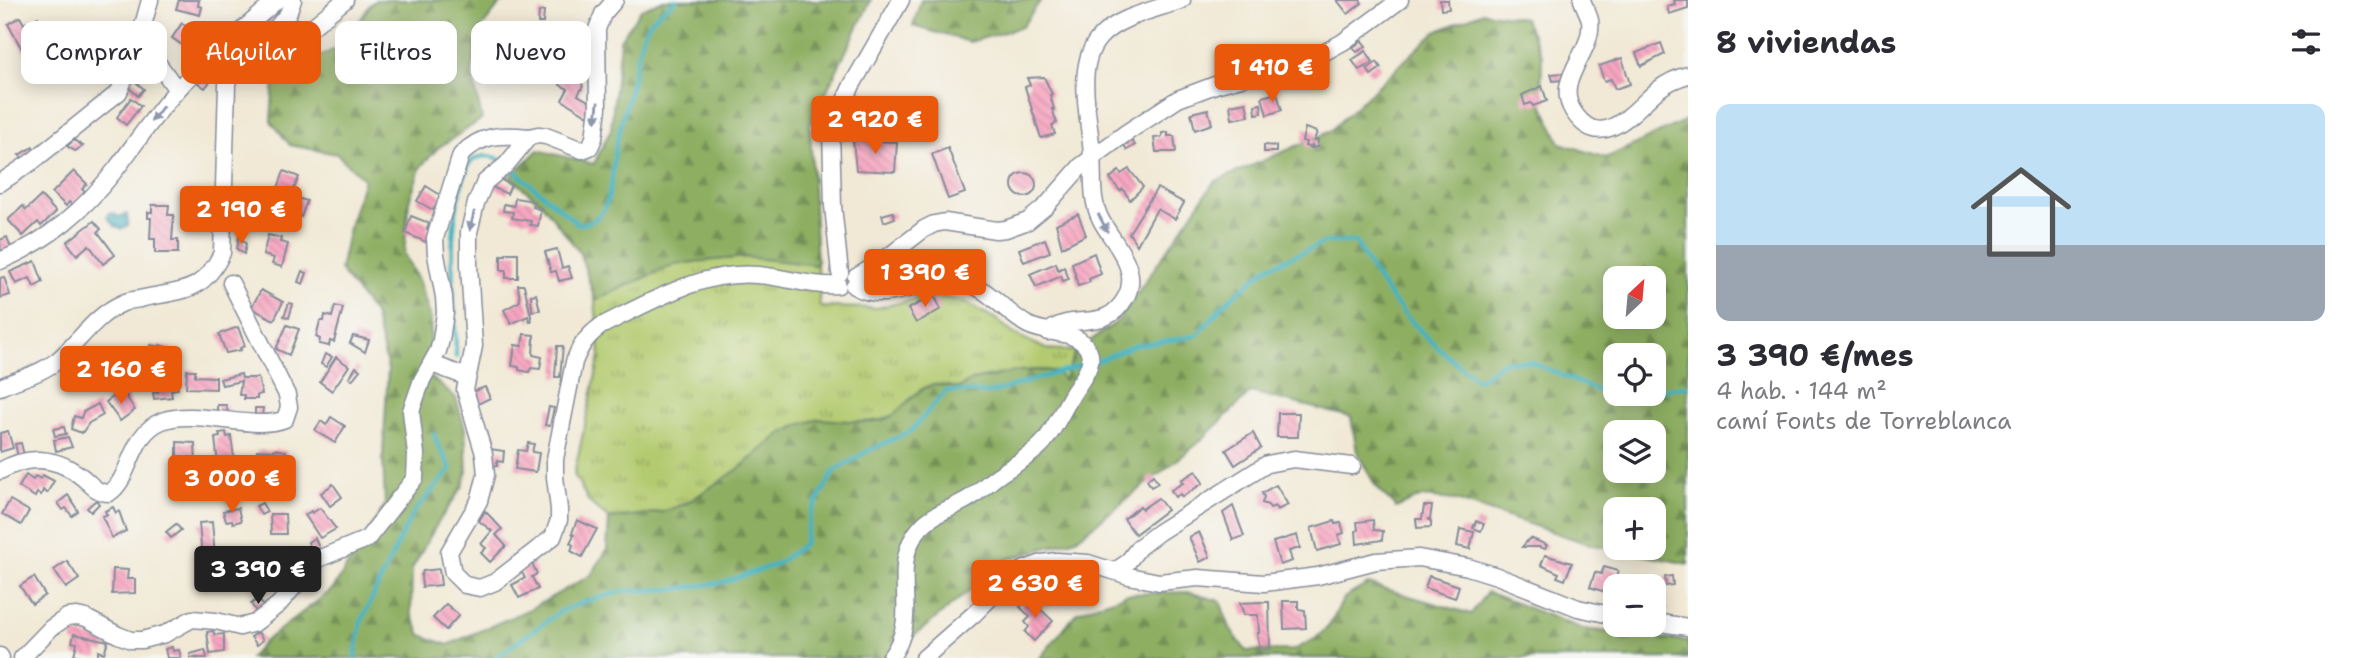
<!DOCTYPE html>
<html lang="es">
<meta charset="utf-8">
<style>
body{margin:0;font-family:"Shantell Sans",sans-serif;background:#f2f2f3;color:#2b2b33;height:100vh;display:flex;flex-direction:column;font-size:26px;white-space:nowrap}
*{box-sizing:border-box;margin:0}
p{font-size:23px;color:#7c7c81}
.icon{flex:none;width:38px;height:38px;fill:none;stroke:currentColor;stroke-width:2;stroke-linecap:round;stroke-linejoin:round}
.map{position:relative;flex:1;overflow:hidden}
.drawer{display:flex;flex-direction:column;background:#fff;width:665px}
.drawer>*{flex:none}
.hud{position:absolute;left:21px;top:21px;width:665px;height:63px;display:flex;gap:14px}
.needle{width:46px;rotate:26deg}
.fabs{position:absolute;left:1603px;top:266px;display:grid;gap:14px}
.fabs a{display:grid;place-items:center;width:63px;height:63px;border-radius:14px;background:#fff;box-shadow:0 4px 18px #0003;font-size:35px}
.price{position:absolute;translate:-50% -60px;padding:0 16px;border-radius:7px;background:#ea580c;color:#fff;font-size:23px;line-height:46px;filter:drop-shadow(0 2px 4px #0008)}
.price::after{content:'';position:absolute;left:50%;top:42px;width:21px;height:16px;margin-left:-10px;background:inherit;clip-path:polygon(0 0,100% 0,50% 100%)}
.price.active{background:#222;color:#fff}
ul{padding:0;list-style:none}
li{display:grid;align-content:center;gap:14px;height:371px;padding:0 28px}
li+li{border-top:2px solid #e1e1e2}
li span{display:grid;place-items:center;height:217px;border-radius:14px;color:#555}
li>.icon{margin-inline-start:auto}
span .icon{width:126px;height:126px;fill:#fffc;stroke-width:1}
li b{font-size:30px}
h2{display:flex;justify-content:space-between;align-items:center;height:84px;padding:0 28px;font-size:30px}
.tag{padding:0 24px;border-radius:14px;background:#fff;box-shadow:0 4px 18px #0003;font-size:24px;line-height:63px}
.tag.active{background:#ea580c;color:#fff}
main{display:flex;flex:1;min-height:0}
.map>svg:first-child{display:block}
.grass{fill:url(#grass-tufts);stroke:#677d67;stroke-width:2}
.forest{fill:url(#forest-firs);stroke:#546f60;stroke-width:2;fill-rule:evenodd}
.water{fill:url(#water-waves);stroke:#30718f;stroke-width:2}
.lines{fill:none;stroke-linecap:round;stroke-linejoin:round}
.stream{stroke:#45b3c0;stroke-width:4.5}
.building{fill:url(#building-back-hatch)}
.minor-casing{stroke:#868c9a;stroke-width:19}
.minor{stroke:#fff;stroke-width:16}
.oneway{fill:#8d97ae}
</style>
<main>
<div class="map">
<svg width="1688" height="658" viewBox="0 0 1688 658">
<defs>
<pattern id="grass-tufts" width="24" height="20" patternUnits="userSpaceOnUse" patternTransform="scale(1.75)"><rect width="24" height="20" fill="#b3cb70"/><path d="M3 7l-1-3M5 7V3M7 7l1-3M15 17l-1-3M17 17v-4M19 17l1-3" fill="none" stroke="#91a55f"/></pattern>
<pattern id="forest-firs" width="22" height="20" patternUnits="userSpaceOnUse" patternTransform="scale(1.75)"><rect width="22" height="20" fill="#8eaf62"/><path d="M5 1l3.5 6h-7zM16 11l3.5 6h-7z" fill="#738f54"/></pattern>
<pattern id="water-waves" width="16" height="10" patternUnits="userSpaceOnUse" patternTransform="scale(1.75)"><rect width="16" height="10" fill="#45b3c0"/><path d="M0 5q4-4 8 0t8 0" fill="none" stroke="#39929f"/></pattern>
<pattern id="building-back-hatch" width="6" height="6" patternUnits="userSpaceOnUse" patternTransform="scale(1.75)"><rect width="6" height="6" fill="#f7a5c0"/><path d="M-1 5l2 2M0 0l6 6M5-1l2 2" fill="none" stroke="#d38ea7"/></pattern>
</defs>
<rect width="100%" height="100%" fill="#f6f6f2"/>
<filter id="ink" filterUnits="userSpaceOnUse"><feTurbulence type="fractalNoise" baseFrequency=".0143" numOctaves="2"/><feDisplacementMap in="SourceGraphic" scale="14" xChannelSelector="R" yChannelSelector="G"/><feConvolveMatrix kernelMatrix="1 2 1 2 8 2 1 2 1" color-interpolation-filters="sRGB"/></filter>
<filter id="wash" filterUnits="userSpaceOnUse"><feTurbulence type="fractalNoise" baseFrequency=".00686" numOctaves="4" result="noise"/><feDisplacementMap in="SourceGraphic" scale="28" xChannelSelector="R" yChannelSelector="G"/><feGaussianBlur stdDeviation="1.57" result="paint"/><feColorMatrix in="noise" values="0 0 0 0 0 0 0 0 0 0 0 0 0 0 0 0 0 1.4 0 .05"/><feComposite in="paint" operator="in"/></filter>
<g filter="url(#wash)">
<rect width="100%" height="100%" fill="#f1e9d5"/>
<polygon class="grass" points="745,257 817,265 820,307 876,308 935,295 964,302 996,319 1014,334 1046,349 1076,351 1064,381 1045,370 1031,370 972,380 959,388 933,384 920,390 892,416 883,420 864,422 819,419 685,504 662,512 609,519 589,502 574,474 600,356 595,300 675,264"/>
<g class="forest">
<path d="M376 0H518L501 3 478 32 472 74 482 119 438 148 421 166 409 201 404 254 418 280 431 319 430 346 421 369 456 398 465 429 467 472 463 486 437 524 412 569 411 613 421 635 448 645 530 609 591 575 607 550 609 519 662 512 685 504 737 470 779 435 799 425 819 419 864 422 883 420 892 416 921 390 933 384 959 388 972 380 1019 371 1045 370 1057 372 1064 380 1076 351 1118 321 1214 182 1329 132 1435 32 1483 12 1524 18 1542 56 1541 101 1560 143 1606 158 1688 119V564L1589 544 1456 500 1420 497 1396 508 1375 485 1357 452 1351 417 1251 392 1196 445 1076 539 1008 559 924 628 884 658H250L265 641 333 589 385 505 383 455 388 369 374 314 340 270 350 223 364 179 337 154 290 145 271 121 274 78 344 45 370 5ZM1615 278H1654V317H1615ZM1615 355H1654V394H1615ZM1615 432H1654V471H1615ZM1615 509H1654V548H1615Z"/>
<polygon points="664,0 871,0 810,125 817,265 745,257 675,264 595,300 580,253 542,204 510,177 538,150 594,164 611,129 620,40 641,9"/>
<polygon points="921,0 1041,0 1022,27 970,42 913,26"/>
<polygon points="1368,584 1471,614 1487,592 1583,629 1688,641 1688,658 1040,658 1077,612 1127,594 1188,592 1220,601 1230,628 1246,651 1294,650 1315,639 1329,626 1344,598"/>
</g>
<polygon class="water" points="110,213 114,213 118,217 127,214 128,225 122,229 115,226 107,217"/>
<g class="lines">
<g class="stream">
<path d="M510 167 578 224C618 224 610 166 617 140 622 119 628 98 633 77 637 61 639 40 648 25 655 15 666 7 676 0"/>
<path d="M456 357C455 292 443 226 469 163 479 154 492 154 503 162"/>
<path d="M1095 362 1133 346 1196 336 1224 304 1268 267 1326 242H1356C1384 299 1427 343 1478 380L1505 361 1531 362 1610 396 1630 394"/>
<polyline points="1654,391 1688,386"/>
<path d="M355 658 361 622 405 528 414 512 451 469C445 455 437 448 434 434"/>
<polyline points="495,658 561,611 587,601 623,591 676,589 725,582 777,564 804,544 811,513 834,471 868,451 911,431 946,391 990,393 1086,364"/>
</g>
</g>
<g id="blocks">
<g class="building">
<polygon points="179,0 199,0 198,6 202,7 200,15 176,9"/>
<polygon points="1337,0 1360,0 1362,3 1348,14"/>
<polygon points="1440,0 1448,0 1449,9 1441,10"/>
<polygon points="1674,0 1688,0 1688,8 1669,14 1667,6 1675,4"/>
<polygon points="544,11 543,23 538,23 539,12"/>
<polygon points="20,17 24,24 38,17 48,40 24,53 8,24"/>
<polygon points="182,23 197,36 188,49 172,38"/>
<polygon points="578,39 590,41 591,58 581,57"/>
<polygon points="542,40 549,43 548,46 552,49 565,53 564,57 567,58 564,68 535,61"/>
<polygon points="1362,41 1366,46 1357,52 1353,47"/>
<polygon points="1661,43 1665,54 1641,66 1636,53"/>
<polygon points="1366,51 1373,62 1359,70 1352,60"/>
<polygon points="1272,54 1274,62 1264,65 1262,59"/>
<polygon points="1622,58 1630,84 1615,89 1611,79 1604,81 1599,66"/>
<polygon points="1377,62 1381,68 1371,75 1367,69"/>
<polygon points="206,71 214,77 205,88 198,83"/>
<polygon points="1563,73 1561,80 1553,81 1551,74"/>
<polygon points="578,77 583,86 578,95 592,103 590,117 562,100 568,89 560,85 560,81"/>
<polygon points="1044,77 1052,94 1050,95 1054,109 1052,109 1057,123 1052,125 1055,134 1041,138 1025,87 1030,85 1027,78"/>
<polygon points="132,79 144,89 138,96 129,88"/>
<polygon points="1542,86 1547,101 1533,106 1531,103 1525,105 1522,95"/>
<polygon points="1277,93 1282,110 1267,115 1262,97"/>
<polygon points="131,98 141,106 126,125 117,117"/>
<polygon points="1246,102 1249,116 1232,119 1230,105"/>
<polygon points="1261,104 1262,113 1256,114 1255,105"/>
<polygon points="1208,109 1212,124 1195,130 1191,113"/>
<polygon points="1305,128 1317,132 1314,140 1318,140 1317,147 1313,148 1312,144 1311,148 1305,146 1306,142 1302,141"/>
<polygon points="1168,132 1168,136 1174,136 1176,152 1156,152 1154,138 1162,137 1162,133"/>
<polygon points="74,140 83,146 75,151 67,146"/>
<polygon points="853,140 897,142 895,172 856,170"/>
<polygon points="1132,141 1135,145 1127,150 1124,145"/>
<polygon points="1264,145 1276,146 1276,152 1264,152"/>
<polygon points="33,147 35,153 24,159 19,155"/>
<polygon points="948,148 965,193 948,199 932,154"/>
<polygon points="1129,169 1143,187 1130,200 1123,189 1120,191 1110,178 1119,171 1121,174"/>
<polygon points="74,171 87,184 82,189 85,192 73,205 69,202 66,206 52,193"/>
<polygon points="284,171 299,177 293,191 299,193 297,198 307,201 301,217 263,201 268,188 277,191"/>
<circle cx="1024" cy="185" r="12"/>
<polygon points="500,179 511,185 507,194 490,186"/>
<polygon points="426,186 442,196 433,210 417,201"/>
<polygon points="1157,188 1184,203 1175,219 1157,209 1137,245 1129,233"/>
<polygon points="41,196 56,212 41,226 38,222 23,236 8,220 23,206 26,210"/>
<polygon points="515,198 534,201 533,207 541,209 538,226 530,225 531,221 512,218 513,212 503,211 504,204 514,206"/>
<polygon points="152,205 169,205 168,215 174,215 172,240 178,240 178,253 155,253 155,239 150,239 151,218 148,218 148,212 152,212"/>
<polygon points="893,212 895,218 884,222 882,215"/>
<polygon points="247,213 256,219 253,225 248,222 246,226 241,223"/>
<polygon points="1078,214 1086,235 1062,247 1056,224"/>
<polygon points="411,216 429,223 427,229 432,232 428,243 405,233"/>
<polygon points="94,221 101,229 98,232 115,255 103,264 89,245 77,255 67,242"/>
<polygon points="268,235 281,238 280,242 288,244 282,267 272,264 274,258 263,255"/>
<polygon points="239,236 246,244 244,254 237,249"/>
<polygon points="7,237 11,248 1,253 0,240"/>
<polygon points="1045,239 1050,252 1024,262 1019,249"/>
<polygon points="557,249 562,268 568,266 572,278 559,281 556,271 551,272 545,252"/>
<polygon points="506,253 518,253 518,278 506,278 506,270 501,270 501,255 506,255"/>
<polygon points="1094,253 1101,274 1089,279 1090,282 1078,286 1072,263"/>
<polygon points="35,261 43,282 34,287 30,278 16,284 10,272"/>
<polygon points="1056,263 1058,270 1064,267 1069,279 1063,281 1061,276 1036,287 1030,274"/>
<polygon points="302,271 307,273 303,284 298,282"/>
<polygon points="4,277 10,295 0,298 0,278"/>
<polygon points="518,285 524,285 532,321 530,322 528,316 511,324 504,310 520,301"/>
<polygon points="261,290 283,302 274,320 251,308"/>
<polygon points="536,294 540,310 532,311 531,295"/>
<polygon points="934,295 941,309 916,323 908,309"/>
<polygon points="289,303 293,304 289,318 284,316"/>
<polygon points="335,306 343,308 334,342 330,341 329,346 319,344 320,339 316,337 320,321 324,321 325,315 332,317"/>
<polygon points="287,325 299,329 289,355 276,349"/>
<polygon points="238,327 245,346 240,348 241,350 226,353 219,334"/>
<polygon points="524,334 534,335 533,355 542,357 540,369 531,368 529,372 519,370 519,367 512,366 515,345 522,346"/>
<polygon points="353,336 369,340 365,352 350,343"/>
<polygon points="151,345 160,347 160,345 172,349 170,356 153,351"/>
<polygon points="557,346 563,346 560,377 555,377"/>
<polygon points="325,354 332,357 326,367 321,364"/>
<polygon points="336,357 349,366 332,391 320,382"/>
<polygon points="356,367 360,370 352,380 349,378"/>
<polygon points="175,369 178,389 171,390 172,397 154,399 153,393 158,392 156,382 150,383 149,373"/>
<polygon points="187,370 195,370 195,376 216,377 216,389 186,388"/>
<polygon points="241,374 242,378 258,378 262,394 257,395 257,399 244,399 244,395 239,395 241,381 222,385 220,379"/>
<polygon points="485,387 490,398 476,405 475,391"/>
<polygon points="122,390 135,410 120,421 106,402"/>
<polygon points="98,404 103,415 89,423 82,433 71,429 74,416 81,418 83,412"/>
<polygon points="217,405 226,405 229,415 217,414"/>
<polygon points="549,407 554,408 550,426 545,425"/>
<polygon points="255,408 263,408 262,416 255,416"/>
<polygon points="1278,413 1299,413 1298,437 1277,437"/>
<polygon points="331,417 345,426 335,443 315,430 321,421 326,425"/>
<polygon points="64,427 66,434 55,436 53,429"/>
<polygon points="8,431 13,448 0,452 0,433"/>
<polygon points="226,432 227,437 231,436 236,472 219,474 215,438 220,437 219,433"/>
<polygon points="1253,433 1261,448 1235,465 1226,450"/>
<polygon points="68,437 72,447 56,451 54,440"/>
<polygon points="177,442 195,443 196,465 177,464"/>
<polygon points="21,443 24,455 18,457 15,444"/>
<polygon points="528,443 534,444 532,452 539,453 536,472 515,469 518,450 526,451"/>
<polygon points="274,449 286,451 285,465 256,463 257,450 274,451"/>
<polygon points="490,449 504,451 503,462 497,461 497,466 493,466"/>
<polygon points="1196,471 1203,483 1182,497 1180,494 1175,497 1171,490 1183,483 1181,480"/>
<polygon points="26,475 33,480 35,476 41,479 43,475 54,481 47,493 43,490 41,495 37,493 35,497 19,487"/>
<polygon points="1153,475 1158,483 1151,487 1147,480"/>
<polygon points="333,484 342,497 330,506 321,493"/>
<polygon points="1276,485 1288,505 1277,510 1275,506 1270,508 1268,505 1262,503 1264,497 1262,493"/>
<polygon points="68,495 78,511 72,516 66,508 63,510 58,503"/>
<polygon points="1158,498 1167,510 1135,534 1124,519 1140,506 1142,509"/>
<polygon points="10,500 29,511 21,525 2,514"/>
<polygon points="96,500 99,504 91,512 87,508"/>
<polygon points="262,503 267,512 261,515 256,506"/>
<polygon points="1233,506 1244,536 1233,540 1223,513"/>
<polygon points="1424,506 1432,506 1430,519 1427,519 1431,521 1431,527 1417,528 1416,519 1422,519"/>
<polygon points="113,507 116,513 119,511 126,531 112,538 102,516 107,515 105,511"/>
<polygon points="238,508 241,521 233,523 232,520 226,521 223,511"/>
<polygon points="320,508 336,529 320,538 305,515 311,511 312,513"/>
<polygon points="485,511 502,529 496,535 506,546 490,562 481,553 486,548 481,544 492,531 479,521"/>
<polygon points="270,514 285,514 286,534 271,534"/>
<polygon points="577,520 597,529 582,557 571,551 573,545 570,543 574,535 572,533"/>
<polygon points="1373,520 1374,530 1383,531 1382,540 1357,544 1356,531 1358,530 1357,522"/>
<polygon points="1334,521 1335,524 1341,523 1344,533 1338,535 1341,544 1317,551 1311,528"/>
<polygon points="1476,521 1484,524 1481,531 1473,528"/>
<polygon points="212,522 215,557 202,558 199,523"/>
<polygon points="176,524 181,530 171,538 166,532"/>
<polygon points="1460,529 1474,532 1470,549 1457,546"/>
<polygon points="1199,532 1210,557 1200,562 1189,537"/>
<polygon points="1297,535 1300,548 1289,551 1292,561 1280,565 1273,542"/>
<polygon points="315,538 319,548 313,555 308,542"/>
<polygon points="1530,538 1547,545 1545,549 1539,547 1522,547"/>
<polygon points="1545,555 1572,563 1565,580 1557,577 1559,573 1541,565"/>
<polygon points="257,557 267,572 252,582 248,575 245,578 241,572 245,569 243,568"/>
<polygon points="67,561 79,579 66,588 54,570"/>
<polygon points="532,563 537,574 532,577 538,589 519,598 512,585 525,578 521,571"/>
<polygon points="1604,567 1618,571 1611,594 1590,587 1595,572 1601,574"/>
<polygon points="113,569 128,570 127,579 135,579 135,593 112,594"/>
<polygon points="439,569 441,585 422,587 421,576 423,571"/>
<polygon points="1429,576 1459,586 1455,598 1425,588"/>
<polygon points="1672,576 1673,585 1666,586 1665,577"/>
<polygon points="34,577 45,595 32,604 20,586"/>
<polygon points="1630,581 1642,583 1641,586 1629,586"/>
<polygon points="1649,582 1660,584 1657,603 1654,602 1654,586 1648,586"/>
<polygon points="1029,598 1053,621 1034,641 1025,632 1029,627 1025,622 1030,617 1020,607"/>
<polygon points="258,599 265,608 257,613 251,604"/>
<polygon points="1283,601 1298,601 1298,609 1305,610 1306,628 1284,629"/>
<polygon points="1262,602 1269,602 1270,649 1260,650 1257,633 1259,633 1258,615 1244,615 1240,603"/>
<polygon points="446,604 459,615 446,630 433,618"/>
<polygon points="1656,606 1663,607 1662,615 1655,614"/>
<polygon points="213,631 215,635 224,634 224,652 210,654 207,632"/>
<polygon points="258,632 263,640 257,645 251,637"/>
<polygon points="74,634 108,641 104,653 98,651 98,658 74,655 77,643 72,642"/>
<polygon points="172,647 173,651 179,650 181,658 167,658 165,649"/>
<polygon points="205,650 207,658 191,658 190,654"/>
</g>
</g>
</g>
<g filter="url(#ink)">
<use href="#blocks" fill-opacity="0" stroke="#868c9a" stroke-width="2"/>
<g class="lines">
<g class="minor-casing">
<g id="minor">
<path d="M615 0 603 14 597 29 598 108 594 138 590 147 582 150 546 136 538 135 529 137 506 165 485 182 476 203 469 232V265L474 346 465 390 484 454 486 475 479 501 449 552 453 573 465 585 480 588 495 582 553 537 559 520V509L555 477V459L574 362C580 346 587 336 601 326 650 302 702 270 758 275 785 277 811 287 838 285"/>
<path d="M1582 0C1584 6 1588 13 1590 20 1595 52 1553 79 1573 111 1602 156 1635 108 1659 89 1668 82 1677 78 1688 75"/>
<path d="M248 46C258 55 266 56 279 54L345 0"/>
<polyline points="137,47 152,55 177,90"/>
<polyline points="0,183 33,161 119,92 137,47 150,0"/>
<path d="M0 261C48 241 84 210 116 169 136 143 155 114 178 89 208 56 244 30 277 0"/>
<polyline points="840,273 833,206 831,131 852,85 901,0"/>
<polyline points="856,277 884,260 924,229 934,224 945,222 996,230 1006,229 1028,221 1046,206 1081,166 1126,133 1178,99 1215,85 1312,59 1343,42 1400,0"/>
<path d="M854 286C891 307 925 274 962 282 989 287 1005 313 1028 325 1045 334 1070 330 1083 343 1099 358 1085 376 1075 390 1065 405 1053 433 1042 444 1030 457 1013 465 999 475 990 481 983 488 974 495 957 508 934 511 920 528 886 567 924 615 890 658"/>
<path d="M1048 332C1074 310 1105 335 1126 297 1141 269 1113 243 1101 220 1090 198 1094 179 1092 157 1091 122 1073 66 1100 37 1119 16 1156 10 1182 0"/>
<polyline points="432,364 467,377"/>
<path d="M0 387C20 378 41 374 58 360 80 341 95 315 123 303 129 300 137 300 144 298 183 290 203 293 222 253L227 85 231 61 239 51 277 27 288 14 293 0"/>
<path d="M0 471C28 455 56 456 82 477 91 484 96 493 109 493 131 480 129 434 162 421 196 408 255 432 285 419L289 407 287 395 231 283"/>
<polyline points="1115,571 1127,563 1139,547 1159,532 1267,464 1294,459 1352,466"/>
<polyline points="1654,622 1688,627"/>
<polyline points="0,656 1,658"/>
<path d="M22 658 51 628 67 617 77 616 86 618 118 635 131 640H142L165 634 192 619 216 621 240 627 255 623 279 604 318 559 367 539 415 478 416 454 411 411 422 380 438 351 441 340 445 313 444 297 436 255 435 238 461 155C480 134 503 134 529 137"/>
<polyline points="924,658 974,614 1008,580 1025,569 1042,563 1057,561 1088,563 1129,576 1159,582 1198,578 1264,583 1318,576 1376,561 1419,558 1468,567 1497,576 1578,608 1615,616"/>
</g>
</g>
<use href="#minor" class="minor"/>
</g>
<defs><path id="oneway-solid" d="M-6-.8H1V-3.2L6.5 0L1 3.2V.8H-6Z" transform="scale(1.75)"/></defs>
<g class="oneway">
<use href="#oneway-solid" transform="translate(597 112) rotate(96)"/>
<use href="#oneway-solid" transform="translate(157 114) rotate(128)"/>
<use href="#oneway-solid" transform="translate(472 221) rotate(103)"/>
<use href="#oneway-solid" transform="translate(1103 223) rotate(62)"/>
</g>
</g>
</svg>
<div class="fabs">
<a><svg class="needle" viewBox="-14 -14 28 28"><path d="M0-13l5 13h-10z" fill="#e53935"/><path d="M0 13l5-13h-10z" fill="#7c7c81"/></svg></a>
<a><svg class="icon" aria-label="locate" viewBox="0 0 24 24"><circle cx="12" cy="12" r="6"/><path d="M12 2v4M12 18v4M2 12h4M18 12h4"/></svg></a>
<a><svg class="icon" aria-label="layers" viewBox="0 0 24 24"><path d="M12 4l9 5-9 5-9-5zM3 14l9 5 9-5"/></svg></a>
<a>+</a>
<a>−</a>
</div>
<b class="price" style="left:1272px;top:104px">1 410 €</b>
<b class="price" style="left:875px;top:156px">2 920 €</b>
<b class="price" style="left:241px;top:246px">2 190 €</b>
<b class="price" style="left:925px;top:309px">1 390 €</b>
<b class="price" style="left:121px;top:406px">2 160 €</b>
<b class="price" style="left:232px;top:515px">3 000 €</b>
<b class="price active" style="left:258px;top:606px">3 390 €</b>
<b class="price" style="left:1035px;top:620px">2 630 €</b>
<div class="hud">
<a class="tag">Comprar</a>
<a class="tag active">Alquilar</a>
<a class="tag">Filtros</a>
<a class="tag">Nuevo</a>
</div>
</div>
<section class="drawer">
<h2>8 viviendas<svg class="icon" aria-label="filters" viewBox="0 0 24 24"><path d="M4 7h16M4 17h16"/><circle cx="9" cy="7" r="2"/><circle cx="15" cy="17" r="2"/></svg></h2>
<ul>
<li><span style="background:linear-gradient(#bfe0f5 65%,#9aa5b1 0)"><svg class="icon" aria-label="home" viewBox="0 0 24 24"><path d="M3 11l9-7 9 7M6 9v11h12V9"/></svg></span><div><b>3 390 €/mes</b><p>4 hab. · 144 m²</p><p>camí Fonts de Torreblanca</p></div></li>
</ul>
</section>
</main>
